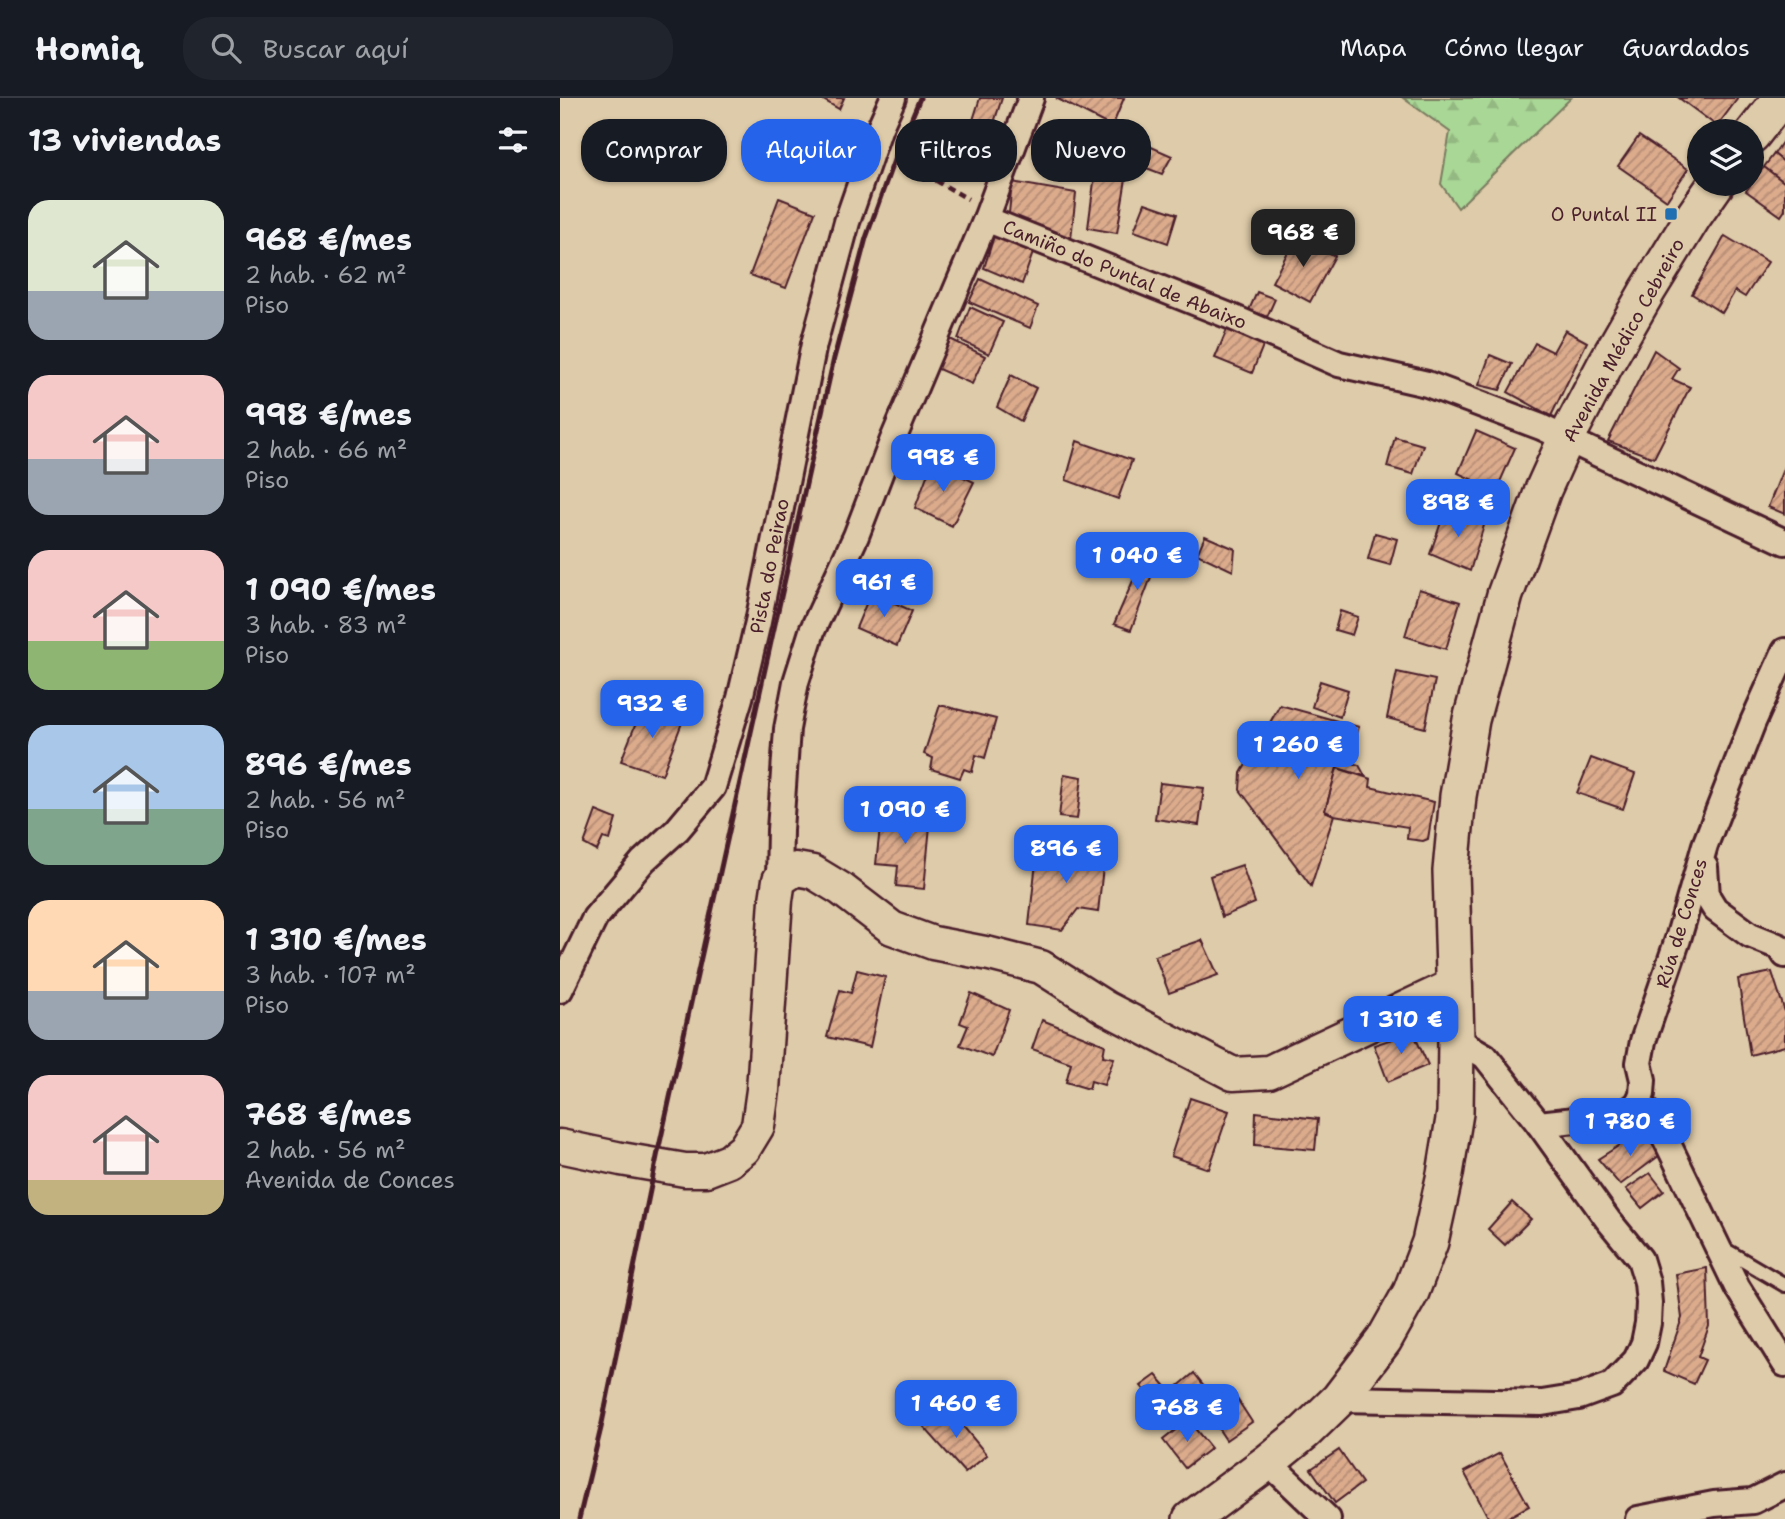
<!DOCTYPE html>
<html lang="es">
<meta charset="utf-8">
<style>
body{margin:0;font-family:"Shantell Sans",sans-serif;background:#20242c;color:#f1f3f6;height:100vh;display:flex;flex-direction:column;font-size:26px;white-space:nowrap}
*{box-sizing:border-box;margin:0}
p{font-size:23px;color:#9ea1a6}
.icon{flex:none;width:38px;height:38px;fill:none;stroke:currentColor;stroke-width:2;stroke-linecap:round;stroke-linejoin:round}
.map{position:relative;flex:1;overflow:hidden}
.details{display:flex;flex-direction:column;background:#171b24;width:560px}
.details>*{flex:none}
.hud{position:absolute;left:21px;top:21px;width:665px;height:63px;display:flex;gap:14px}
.buttons{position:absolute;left:1127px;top:21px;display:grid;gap:14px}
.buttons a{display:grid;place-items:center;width:77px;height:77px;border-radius:50%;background:#171b24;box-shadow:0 2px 5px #0004;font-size:35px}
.price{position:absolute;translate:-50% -60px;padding:0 16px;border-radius:14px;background:#2563eb;color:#fff;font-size:23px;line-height:46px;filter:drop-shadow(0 2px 4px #0008)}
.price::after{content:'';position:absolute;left:50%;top:42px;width:21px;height:16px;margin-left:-10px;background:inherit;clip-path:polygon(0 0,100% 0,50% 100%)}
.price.on{background:#222;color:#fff}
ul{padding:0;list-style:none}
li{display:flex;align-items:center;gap:21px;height:175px;padding:0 28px}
li span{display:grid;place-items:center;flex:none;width:196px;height:140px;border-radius:21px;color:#555}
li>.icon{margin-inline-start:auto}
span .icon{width:84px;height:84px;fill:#fffc;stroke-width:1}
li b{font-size:30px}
h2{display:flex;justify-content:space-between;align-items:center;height:84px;padding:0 28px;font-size:30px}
.tag{padding:0 24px;border-radius:28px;background:#171b24;box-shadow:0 2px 5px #0004;font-size:24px;line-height:63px}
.tag.on{background:#2563eb;color:#fff}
header{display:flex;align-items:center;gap:42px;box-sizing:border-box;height:98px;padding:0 35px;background:#171b24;border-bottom:2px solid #363941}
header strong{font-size:33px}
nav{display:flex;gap:38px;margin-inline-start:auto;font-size:24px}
.search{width:490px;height:63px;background:#20242c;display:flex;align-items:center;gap:18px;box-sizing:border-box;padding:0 24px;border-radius:28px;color:#9ea1a6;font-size:26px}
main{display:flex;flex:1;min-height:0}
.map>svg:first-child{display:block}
.forest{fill:url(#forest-firs);stroke:#7a7b60;stroke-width:2}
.building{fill:url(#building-hatch);stroke:#4a1f2b;stroke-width:2}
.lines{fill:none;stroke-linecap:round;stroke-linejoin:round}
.service-casing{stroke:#4a1f2b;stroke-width:18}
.minor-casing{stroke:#4a1f2b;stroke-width:30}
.tertiary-casing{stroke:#4a1f2b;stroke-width:37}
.secondary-casing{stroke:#4a1f2b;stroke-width:40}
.path{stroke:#4a1f2b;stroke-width:4.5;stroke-dasharray:7 5;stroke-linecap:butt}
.service{stroke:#decba9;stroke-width:12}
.minor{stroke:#decba9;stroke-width:24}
.tertiary{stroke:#decba9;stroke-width:32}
.secondary{stroke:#decba9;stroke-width:35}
.rail{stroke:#4a1f2b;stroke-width:5}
.poi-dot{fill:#1f6fb2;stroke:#decba9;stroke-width:2.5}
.labels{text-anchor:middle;stroke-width:5;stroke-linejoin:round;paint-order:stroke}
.poi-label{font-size:19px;fill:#4a1f2b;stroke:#decba9;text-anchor:end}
.street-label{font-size:19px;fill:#4a1f2b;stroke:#decba9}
</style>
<header>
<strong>Homiq</strong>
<div class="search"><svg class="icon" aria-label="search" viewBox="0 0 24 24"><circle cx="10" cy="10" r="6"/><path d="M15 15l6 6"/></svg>Buscar aquí</div>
<nav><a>Mapa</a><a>Cómo llegar</a><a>Guardados</a></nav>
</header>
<main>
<section class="details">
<h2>13 viviendas<svg class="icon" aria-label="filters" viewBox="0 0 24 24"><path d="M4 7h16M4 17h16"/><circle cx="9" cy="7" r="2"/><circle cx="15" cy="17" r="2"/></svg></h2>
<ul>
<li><span style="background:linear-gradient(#dfe7d0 65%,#9aa5b1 0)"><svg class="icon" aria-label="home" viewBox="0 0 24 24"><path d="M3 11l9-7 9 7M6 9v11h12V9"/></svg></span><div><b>968 €/mes</b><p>2 hab. · 62 m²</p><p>Piso</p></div></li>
<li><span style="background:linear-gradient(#f6c9c9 60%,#9aa5b1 0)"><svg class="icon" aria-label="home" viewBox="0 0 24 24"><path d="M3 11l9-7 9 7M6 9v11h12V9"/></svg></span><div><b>998 €/mes</b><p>2 hab. · 66 m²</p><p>Piso</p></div></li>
<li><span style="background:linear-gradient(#f6c9c9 65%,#8fb573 0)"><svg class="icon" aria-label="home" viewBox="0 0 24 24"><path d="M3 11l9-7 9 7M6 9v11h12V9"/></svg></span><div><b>1 090 €/mes</b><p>3 hab. · 83 m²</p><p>Piso</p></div></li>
<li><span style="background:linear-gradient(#a9c7e8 60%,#7fa58c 0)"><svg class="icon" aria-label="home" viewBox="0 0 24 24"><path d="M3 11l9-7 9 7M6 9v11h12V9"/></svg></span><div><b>896 €/mes</b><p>2 hab. · 56 m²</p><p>Piso</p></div></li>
<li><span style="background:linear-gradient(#ffd9b3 65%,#9aa5b1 0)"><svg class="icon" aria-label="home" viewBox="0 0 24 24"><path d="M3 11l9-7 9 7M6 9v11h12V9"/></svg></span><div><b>1 310 €/mes</b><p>3 hab. · 107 m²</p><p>Piso</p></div></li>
<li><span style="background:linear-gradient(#f6c9c9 75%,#c2b280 0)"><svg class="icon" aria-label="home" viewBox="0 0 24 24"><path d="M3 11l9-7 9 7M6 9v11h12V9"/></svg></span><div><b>768 €/mes</b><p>2 hab. · 56 m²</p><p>Avenida de Conces</p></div></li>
</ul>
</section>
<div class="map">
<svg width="1225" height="1421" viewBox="0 0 1225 1421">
<defs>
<pattern id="forest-firs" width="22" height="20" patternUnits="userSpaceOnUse" patternTransform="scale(1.75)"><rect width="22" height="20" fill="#a9d796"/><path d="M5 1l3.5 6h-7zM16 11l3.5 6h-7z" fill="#93b881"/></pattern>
<pattern id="building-hatch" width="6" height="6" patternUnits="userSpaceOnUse" patternTransform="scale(1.75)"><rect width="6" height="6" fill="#dbab8c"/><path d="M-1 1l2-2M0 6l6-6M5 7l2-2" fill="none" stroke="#b48b73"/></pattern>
</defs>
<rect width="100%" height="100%" fill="#decba9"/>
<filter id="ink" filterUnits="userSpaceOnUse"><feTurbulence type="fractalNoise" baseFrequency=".0143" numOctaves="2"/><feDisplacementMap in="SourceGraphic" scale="14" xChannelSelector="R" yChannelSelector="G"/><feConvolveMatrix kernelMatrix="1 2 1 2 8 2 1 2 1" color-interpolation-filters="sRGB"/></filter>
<g filter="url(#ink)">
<polygon class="forest" points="843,0 1011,0 898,110 881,86 890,34"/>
<g class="building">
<polygon points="260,0 284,0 279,11"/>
<polygon points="420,0 442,0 431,34 448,42 440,65 403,54"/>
<polygon points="496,0 564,0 552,29"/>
<polygon points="1119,0 1178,0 1157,28"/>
<polygon points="564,37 612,58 602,76 563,61"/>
<polygon points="1079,38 1128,71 1107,102 1058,68"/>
<polygon points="1225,40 1225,65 1214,56"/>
<polygon points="1214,56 1225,65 1225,85 1204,69"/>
<polygon points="1204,69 1225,85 1225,112 1221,118 1186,93"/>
<polygon points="535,76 566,81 557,135 528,130"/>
<polygon points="452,84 516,95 511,141 448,126"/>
<polygon points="219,100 255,114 226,190 190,177"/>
<polygon points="585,105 617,116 608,145 574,133"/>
<polygon points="435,135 475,149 462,186 424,170"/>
<polygon points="737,137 775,158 750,204 712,184"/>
<polygon points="1165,138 1208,164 1185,199 1175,193 1162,215 1132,196"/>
<polygon points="420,181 478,208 470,230 409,204"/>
<polygon points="697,194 715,201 707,219 689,212"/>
<polygon points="410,209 443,224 429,256 398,241"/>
<polygon points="668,229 704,245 692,275 655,260"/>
<polygon points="1005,232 1027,244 991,318 948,294 975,245 993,254"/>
<polygon points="388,240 425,258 412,286 376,270"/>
<polygon points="1094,252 1119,270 1112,281 1130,289 1094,360 1048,343"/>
<polygon points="930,257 952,266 940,292 919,287"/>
<polygon points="451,277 476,290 461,323 437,309"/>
<polygon points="916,333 955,350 936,393 898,375"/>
<polygon points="835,339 863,347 853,376 827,369"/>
<polygon points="517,343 572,362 558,401 506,382"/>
<polygon points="372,364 414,384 392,428 355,410"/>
<polygon points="1225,366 1225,416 1208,409"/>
<polygon points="886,410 925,424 910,473 870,456"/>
<polygon points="815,435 837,441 830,467 808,461"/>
<polygon points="645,438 675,451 673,473 637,456"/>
<polygon points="586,453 599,458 571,532 554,526"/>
<polygon points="859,491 900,504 886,551 845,538"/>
<polygon points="311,494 352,513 337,548 296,530"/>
<polygon points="780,513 798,519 792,537 775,532"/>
<polygon points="837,574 875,582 865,630 827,620"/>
<polygon points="760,583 788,592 780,619 752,609"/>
<polygon points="84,605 123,622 102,677 61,663"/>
<polygon points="380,607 436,621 425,660 416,657 412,674 404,671 400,680 371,671 373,660 364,656"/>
<polygon points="720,607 799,629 789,664 799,667 805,678 777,670 765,713 774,717 751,788 680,692 681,675"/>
<polygon points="1031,660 1075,676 1063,711 1017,695"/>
<polygon points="777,670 811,681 810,689 874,704 868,741 863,743 847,741 848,729 774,717 765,713"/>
<polygon points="504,676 522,679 517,721 499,719"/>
<polygon points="600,685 644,690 639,727 595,721"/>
<polygon points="322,712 371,717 364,791 336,788 338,768 316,766"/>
<polygon points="36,713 56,721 50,742 43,740 37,753 24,746"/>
<polygon points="499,748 545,751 538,814 518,811 502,832 469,827 477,755 498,756"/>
<polygon points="682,767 695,805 662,819 650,778"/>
<polygon points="642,842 658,877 609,895 595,858"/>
<polygon points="297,872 325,879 310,949 267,939 280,892 291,895"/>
<polygon points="1212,874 1225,914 1225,948 1190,957 1178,881"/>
<polygon points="411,895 449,912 432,959 400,947 408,928 400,925"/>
<polygon points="482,922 545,947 543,958 554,960 544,987 531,983 529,991 506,984 511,965 472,951"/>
<polygon points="853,934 868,967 828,984 814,947"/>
<polygon points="630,1000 669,1013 649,1071 611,1058"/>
<polygon points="696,1014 758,1021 755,1052 695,1047"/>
<polygon points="1082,1033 1100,1057 1060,1087 1038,1061"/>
<polygon points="1090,1075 1104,1093 1082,1110 1066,1091"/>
<polygon points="952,1104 971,1121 945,1147 928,1131"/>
<polygon points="1147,1170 1149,1228 1138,1259 1145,1262 1134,1286 1104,1273 1122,1220 1116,1176"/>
<polygon points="634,1275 646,1290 624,1309 611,1294"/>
<polygon points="596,1277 627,1312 611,1324 581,1288"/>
<polygon points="672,1293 692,1324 666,1342 646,1312"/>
<polygon points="388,1310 427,1357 405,1375 364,1329"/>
<polygon points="628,1322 651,1350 625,1370 603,1342"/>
<polygon points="779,1352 802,1385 775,1405 751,1371"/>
<polygon points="940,1355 969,1408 945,1421 929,1421 904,1374"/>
</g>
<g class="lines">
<g class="service-casing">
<polyline id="service" points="1162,1150 1225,1187"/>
</g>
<g class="minor-casing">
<g id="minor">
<polyline points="426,121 471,0"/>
<polyline points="1145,769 1147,798 1155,811 1190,837 1220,849 1225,857"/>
<polyline points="219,782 220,732 227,631 236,584 252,533 296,438 332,344 426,121 672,219 779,266 867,286 981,329 1225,444"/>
<polyline points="0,892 35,820 83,763 117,732 153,689 180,600 198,524 254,246 287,124 320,29 333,0"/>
<polyline points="1078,1005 1096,1021 1177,1189 1225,1266"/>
<polyline points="979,1026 1051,1018 1067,1014 1078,1005 1082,996 1083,982 1079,965 1083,943 1118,841 1145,747 1193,624 1225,553"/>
<polyline points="779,1301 982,1305 1019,1299 1052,1287 1076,1262 1084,1245 1088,1225 1089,1205 1087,1184 1080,1161 1048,1122 979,1026 925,958 896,941"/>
<polyline points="708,1364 768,1421"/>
<polyline points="1078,1421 1154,1406 1193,1403 1225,1387"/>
</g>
</g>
<g class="tertiary-casing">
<polyline id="tertiary" points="0,1048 61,1061 125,1072 146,1072 169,1063 184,1051 198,1028 203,992 216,802 219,782 236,771 253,774 281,791 332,830 373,845 430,856 481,869 546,910 673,976 709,974 894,887"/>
</g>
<g class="secondary-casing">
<g id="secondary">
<polyline points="1192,37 1221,0"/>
<polyline points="631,1421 708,1364 745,1334 779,1301 824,1242 851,1194 870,1144 885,1076 895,1015 896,941 891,773 898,698 911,622 945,497 983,392 1006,341 1045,267 1088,192 1133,119 1156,86"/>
</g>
</g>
<polyline class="path" points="333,61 354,70 408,101"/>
<use href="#service" class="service"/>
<use href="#minor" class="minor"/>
<use href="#tertiary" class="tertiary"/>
<use href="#secondary" class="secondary"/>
<polyline class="rail" points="19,1421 41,1330 99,1049 274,260 306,140 334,62 360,0"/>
</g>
</g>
<rect class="poi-dot" x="1104" y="109" width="14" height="14" rx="3.5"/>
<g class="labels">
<g class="poi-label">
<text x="1097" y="123">O Puntal II</text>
</g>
<g class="street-label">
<text transform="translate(565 176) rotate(22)" y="7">Camiño do Puntal de Abaixo</text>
<text transform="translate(1063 242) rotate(-61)" y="7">Avenida Médico Cebreiro</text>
<text transform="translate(209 468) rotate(-79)" y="7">Pista do Peirao</text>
<text transform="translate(1121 825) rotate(-73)" y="7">Rúa de Conces</text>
</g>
</g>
</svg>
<div class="buttons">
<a><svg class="icon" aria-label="layers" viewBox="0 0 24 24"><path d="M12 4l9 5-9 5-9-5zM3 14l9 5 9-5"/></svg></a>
</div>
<b class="price on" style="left:743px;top:171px">968 €</b>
<b class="price" style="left:383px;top:396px">998 €</b>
<b class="price" style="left:898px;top:441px">898 €</b>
<b class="price" style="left:577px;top:494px">1 040 €</b>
<b class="price" style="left:324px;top:521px">961 €</b>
<b class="price" style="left:92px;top:642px">932 €</b>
<b class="price" style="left:738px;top:683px">1 260 €</b>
<b class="price" style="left:345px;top:748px">1 090 €</b>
<b class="price" style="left:506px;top:787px">896 €</b>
<b class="price" style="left:841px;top:958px">1 310 €</b>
<b class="price" style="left:1070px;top:1060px">1 780 €</b>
<b class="price" style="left:396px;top:1342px">1 460 €</b>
<b class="price" style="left:627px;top:1346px">768 €</b>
<div class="hud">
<a class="tag">Comprar</a>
<a class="tag on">Alquilar</a>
<a class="tag">Filtros</a>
<a class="tag">Nuevo</a>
</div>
</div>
</main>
